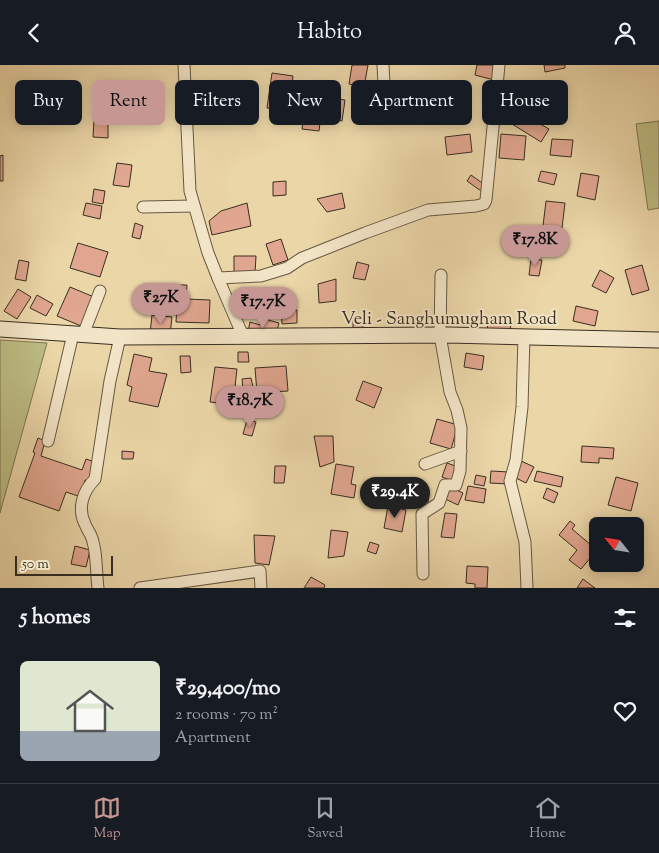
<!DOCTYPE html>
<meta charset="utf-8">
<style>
body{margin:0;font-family:"Sorts Mill Goudy",serif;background:#242831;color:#f1f3f6;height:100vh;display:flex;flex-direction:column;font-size:19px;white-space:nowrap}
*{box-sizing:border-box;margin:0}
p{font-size:16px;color:#9ea1a6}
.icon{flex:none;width:28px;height:28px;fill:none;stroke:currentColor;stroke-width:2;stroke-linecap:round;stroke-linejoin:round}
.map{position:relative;height:523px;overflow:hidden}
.panel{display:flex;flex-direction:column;background:#171b24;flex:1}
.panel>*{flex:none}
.hud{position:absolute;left:15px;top:15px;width:630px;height:45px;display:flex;gap:10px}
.needle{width:32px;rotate:300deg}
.buttons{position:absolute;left:589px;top:452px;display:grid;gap:10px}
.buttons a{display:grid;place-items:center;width:55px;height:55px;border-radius:8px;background:#171b24;box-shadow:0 2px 12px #0003;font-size:25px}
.scale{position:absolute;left:15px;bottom:12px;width:98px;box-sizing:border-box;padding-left:5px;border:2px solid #392e20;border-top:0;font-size:14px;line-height:18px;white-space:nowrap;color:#392e20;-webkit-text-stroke:4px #f2e4c6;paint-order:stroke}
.price{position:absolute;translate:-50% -42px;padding:0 11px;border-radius:18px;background:#c59692;color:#111;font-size:16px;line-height:32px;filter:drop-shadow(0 1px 2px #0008)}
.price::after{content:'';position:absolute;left:50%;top:30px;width:15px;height:11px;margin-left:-8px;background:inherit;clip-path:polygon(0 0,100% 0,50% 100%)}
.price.active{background:#222;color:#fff}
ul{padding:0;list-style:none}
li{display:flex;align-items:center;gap:15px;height:125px;padding:0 20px}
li+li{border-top:1px solid #363941}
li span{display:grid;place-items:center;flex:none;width:140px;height:100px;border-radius:8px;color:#555}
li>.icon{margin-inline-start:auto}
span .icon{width:60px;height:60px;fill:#fffc;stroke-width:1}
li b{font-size:21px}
h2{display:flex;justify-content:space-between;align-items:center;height:60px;padding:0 20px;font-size:21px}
.pill{padding:0 18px;border-radius:8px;background:#171b24;box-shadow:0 2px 12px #0003;font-size:18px;line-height:45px}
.pill.active{background:#c59692;color:#111}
header{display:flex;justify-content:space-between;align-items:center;height:65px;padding:0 20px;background:#171b24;font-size:22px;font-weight:600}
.tabs{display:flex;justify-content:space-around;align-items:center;height:70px;border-top:1px solid #363941;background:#171b24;font-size:14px;color:#9ea1a6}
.tabs a{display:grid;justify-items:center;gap:2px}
.tabs .active{color:#c59692}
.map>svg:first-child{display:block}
.green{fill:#bdbc84;stroke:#7b7552}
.building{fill:#e0a68f;stroke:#392e20}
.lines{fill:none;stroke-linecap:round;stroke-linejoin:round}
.minor-casing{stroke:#665842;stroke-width:13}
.secondary-casing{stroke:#392e20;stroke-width:17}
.minor{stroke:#f2e4c6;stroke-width:11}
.secondary{stroke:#f2e4c6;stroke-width:15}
.labels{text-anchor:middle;stroke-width:4;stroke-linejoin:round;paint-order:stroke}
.street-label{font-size:18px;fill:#392e20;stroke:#f2e4c6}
</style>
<header><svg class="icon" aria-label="back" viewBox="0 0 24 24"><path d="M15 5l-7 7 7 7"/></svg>Habito<svg class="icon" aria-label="person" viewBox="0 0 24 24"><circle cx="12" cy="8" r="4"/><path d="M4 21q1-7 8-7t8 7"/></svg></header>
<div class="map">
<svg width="659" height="523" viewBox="0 0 659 523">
<rect width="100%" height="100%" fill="#ebd6a8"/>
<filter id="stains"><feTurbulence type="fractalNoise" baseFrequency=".004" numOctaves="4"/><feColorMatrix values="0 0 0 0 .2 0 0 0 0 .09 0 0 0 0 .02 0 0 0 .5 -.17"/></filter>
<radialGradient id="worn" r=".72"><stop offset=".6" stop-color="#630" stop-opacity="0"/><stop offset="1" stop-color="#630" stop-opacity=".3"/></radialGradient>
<g class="green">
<polygon points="659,56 659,143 648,145 636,59"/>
<polygon points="0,275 47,278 0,448"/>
</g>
<g class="building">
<polygon points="352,0 368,0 364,22 349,19"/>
<polygon points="477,0 497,0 494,15 475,10"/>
<polygon points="544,0 565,0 565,3 545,7"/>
<polygon points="272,8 293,11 289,46 267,43"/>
<polygon points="325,32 345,35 342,56 322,53"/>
<polygon points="524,39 545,52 540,59 549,64 541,77 504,54 508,48 516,52"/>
<polygon points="305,40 322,42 319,66 302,64"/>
<polygon points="94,55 108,55 108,73 93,72"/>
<polygon points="470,69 472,87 447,90 445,72"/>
<polygon points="501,69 526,71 524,95 499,93"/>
<polygon points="552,74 573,75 571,92 550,90"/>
<polygon points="3,90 3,116 0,116 0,91"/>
<polygon points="117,98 132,100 129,122 113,120"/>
<polygon points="541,106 557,109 554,120 538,116"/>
<polygon points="581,108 599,111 595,135 577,131"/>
<polygon points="471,110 485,120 481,126 467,116"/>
<polygon points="286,116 286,130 273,131 273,117"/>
<polygon points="94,124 105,126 103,139 92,137"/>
<polygon points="342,128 345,143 327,147 317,134"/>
<polygon points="546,136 565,138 562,163 543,161"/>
<polygon points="86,138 102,141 100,154 83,150"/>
<polygon points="247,138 251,161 212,170 209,156 221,146"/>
<polygon points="135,158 143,161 140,174 132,172"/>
<polygon points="281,174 288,195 273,200 266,179"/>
<polygon points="78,178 108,187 100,212 70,203"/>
<polygon points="234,191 256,191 255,208 234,208"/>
<polygon points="531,194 542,195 539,211 529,210"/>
<polygon points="19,195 29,197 26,216 15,214"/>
<polygon points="357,197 369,200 365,215 353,213"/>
<polygon points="642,200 649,225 632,230 625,205"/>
<polygon points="600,205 614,213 606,228 592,221"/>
<polygon points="336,214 336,236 319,238 318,219"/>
<polygon points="178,220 187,220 186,234 210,235 209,258 176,257"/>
<polygon points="70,222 94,232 81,261 57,251"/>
<polygon points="18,224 31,232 17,254 4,246"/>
<polygon points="248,229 271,234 268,249 245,244"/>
<polygon points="37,230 53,239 46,251 30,243"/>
<polygon points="576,241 598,246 595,261 573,256"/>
<polygon points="297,245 297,258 282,259 281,246"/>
<polygon points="152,250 172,252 170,270 150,269"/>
<polygon points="261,253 279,258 275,273 247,271 250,257 260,260"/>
<polygon points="353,253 363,253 363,264 353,275"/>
<polygon points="488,254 511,256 510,270 487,268"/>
<polygon points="238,287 248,287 249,297 238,297"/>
<polygon points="466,288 484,291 482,305 464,302"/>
<polygon points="134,289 152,293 149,306 167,309 158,342 129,336 132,322 127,320"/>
<polygon points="180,291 190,291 191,307 181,308"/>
<polygon points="286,301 288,326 257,328 255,303"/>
<polygon points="215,302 237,304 233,340 210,337"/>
<polygon points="251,313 253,322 243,324 242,314"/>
<polygon points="363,316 382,323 374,343 356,335"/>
<polygon points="437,354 458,360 451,384 430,378"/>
<polygon points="247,355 256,357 252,371 243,369"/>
<polygon points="314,371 333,371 334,397 320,402"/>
<polygon points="38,373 45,376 41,391 82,405 86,394 98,398 91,417 85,415 81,432 66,427 59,446 19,432 35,388 33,387"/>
<polygon points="582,381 614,383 613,394 599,393 599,398 581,397"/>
<polygon points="122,386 134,387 133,394 122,394"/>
<polygon points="519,395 534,402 526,418 512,411"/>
<polygon points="447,398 458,402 453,416 442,412"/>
<polygon points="336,399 354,402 351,419 356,420 354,433 331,429"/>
<polygon points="275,401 286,401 284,418 274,418"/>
<polygon points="491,406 509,407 508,419 490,418"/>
<polygon points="537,406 563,412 561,422 534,416"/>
<polygon points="476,410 486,412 484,421 474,419"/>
<polygon points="616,412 638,418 631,446 608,440"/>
<polygon points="448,421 463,428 458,440 443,433"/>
<polygon points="468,421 486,424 484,438 465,435"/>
<polygon points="409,423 429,425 428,437 407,435"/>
<polygon points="547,423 558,428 554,438 543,433"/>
<polygon points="388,441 406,445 402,467 384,463"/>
<polygon points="445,448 457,449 454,473 441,472"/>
<polygon points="570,456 575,460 572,464 597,485 581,504 569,495 577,485 559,470"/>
<polygon points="331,465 348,467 344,491 328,493"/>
<polygon points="254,470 275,471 269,500 255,498"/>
<polygon points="370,477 379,480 376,489 367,486"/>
<polygon points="75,481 90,485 86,502 71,499"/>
<polygon points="467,501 488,502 487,523 475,523 475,519 466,518"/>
<polygon points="311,512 325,520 324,523 304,523"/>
<polygon points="583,514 595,523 577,523"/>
</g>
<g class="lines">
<g class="minor-casing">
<g id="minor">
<polyline points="184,0 190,126 208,188 218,213 261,211 287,203 302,193 365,168 428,145 476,141 484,139 486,135 499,0"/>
<polyline points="383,0 384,19"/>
<polyline points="143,142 194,141"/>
<polyline points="218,213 243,271"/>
<polyline points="83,270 100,226"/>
<polyline points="524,271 522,342 516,395 510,416 525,477 527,523"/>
<polyline points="48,376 73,269"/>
<polyline points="425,399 461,386"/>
<polyline points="423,509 422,449 439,438 445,420 456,420 460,406 461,363 457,345 450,327 440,270 441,210"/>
<path d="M98 523C96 509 97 489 93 477 92 470 87 465 85 459 77 443 83 426 95 414L110 316 120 272"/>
<polyline points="140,523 260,506 261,523"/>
</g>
</g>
<g class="secondary-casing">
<polyline id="secondary" points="0,264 120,272 448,270 659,275"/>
</g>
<use href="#minor" class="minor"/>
<use href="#secondary" class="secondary"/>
</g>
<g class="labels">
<g class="street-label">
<text x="449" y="259">Veli - Sanghumugham Road</text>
</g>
</g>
<rect width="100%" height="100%" filter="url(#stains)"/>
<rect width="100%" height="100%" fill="url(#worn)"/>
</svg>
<div class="buttons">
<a><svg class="needle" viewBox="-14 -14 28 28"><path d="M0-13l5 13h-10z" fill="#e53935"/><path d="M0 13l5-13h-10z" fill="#9ea1a6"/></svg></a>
</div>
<div class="scale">50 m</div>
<b class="price" style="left:535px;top:202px">₹17.8K</b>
<b class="price" style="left:161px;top:260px">₹27K</b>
<b class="price" style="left:263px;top:264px">₹17.7K</b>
<b class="price" style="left:250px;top:363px">₹18.7K</b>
<b class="price active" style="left:395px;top:454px">₹29.4K</b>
<div class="hud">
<a class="pill">Buy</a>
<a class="pill active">Rent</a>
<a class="pill">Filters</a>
<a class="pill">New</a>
<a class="pill">Apartment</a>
<a class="pill">House</a>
</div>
</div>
<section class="panel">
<h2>5 homes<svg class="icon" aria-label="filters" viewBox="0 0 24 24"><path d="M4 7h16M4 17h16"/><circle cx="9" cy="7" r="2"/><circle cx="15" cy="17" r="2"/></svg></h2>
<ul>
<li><span style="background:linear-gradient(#dfe7d0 70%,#9aa5b1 0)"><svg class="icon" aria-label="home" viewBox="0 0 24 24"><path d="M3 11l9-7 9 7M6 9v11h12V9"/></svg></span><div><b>₹29,400/mo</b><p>2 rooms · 70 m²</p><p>Apartment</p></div><svg class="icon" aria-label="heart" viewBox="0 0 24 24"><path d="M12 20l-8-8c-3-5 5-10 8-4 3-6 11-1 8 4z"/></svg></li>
</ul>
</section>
<nav class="tabs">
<a class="active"><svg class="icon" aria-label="map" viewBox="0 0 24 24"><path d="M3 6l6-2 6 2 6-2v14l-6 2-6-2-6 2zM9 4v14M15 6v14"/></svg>Map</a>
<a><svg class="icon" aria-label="saved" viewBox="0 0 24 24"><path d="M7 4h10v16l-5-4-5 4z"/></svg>Saved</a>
<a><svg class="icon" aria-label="home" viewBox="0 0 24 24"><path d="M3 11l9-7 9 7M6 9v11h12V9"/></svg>Home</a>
</nav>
